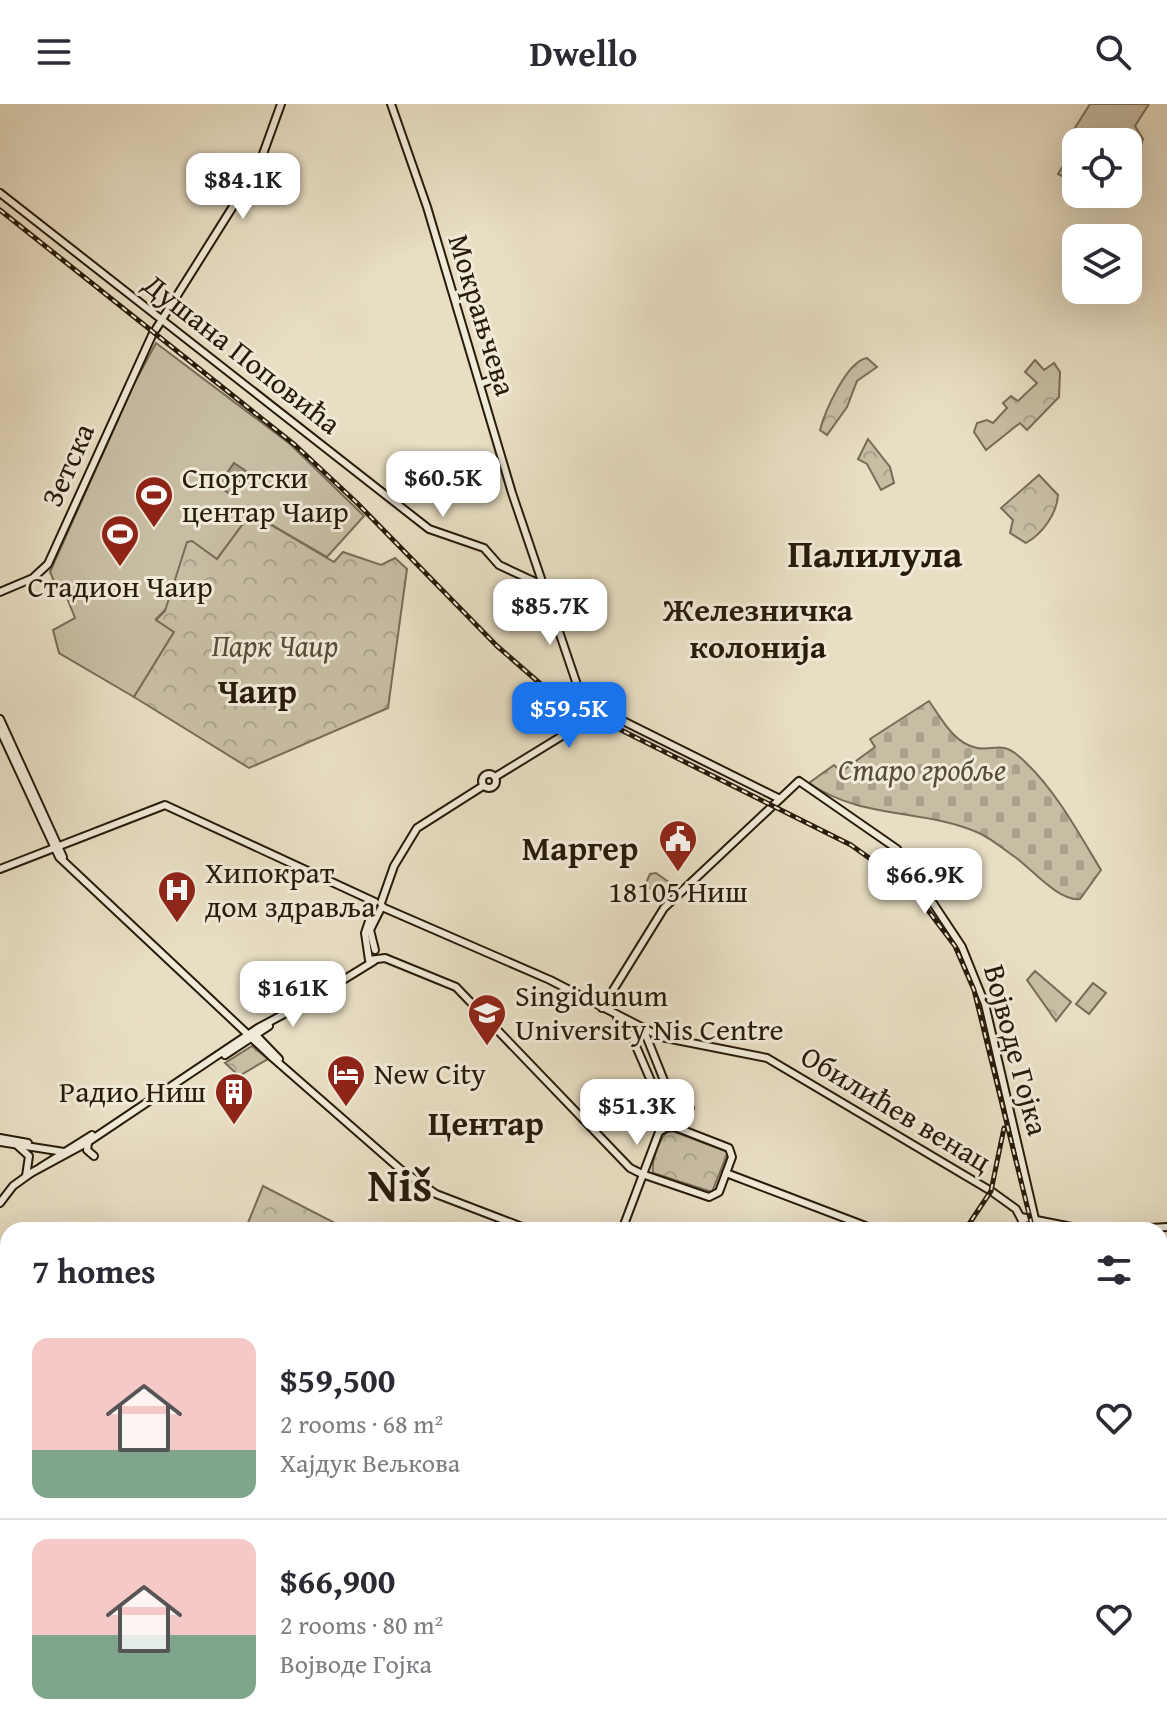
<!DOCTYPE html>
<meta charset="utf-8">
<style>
body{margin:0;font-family:"Gentium Book Plus",serif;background:#f7f7f7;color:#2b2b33;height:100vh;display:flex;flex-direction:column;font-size:30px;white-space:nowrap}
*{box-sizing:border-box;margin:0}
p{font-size:26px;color:#7c7c81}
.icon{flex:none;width:44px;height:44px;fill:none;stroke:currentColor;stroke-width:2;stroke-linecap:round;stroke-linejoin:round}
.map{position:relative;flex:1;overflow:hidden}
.side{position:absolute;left:0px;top:1118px;width:1168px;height:514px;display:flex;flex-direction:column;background:#fff;border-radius:24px 24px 0 0;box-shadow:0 8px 32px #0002}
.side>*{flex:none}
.buttons{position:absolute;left:1062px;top:24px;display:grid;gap:16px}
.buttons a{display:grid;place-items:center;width:80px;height:80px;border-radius:16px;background:#fff;box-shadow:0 8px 32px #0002;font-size:40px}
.price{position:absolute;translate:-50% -68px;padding:0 18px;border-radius:16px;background:#fff;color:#222;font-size:26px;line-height:52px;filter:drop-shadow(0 2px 4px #0008)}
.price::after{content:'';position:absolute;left:50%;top:48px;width:24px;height:18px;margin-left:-12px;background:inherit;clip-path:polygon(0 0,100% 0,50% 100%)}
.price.selected{background:#1a73e8;color:#fff}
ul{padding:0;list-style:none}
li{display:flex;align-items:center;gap:24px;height:200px;padding:0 32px}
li+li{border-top:2px solid #e1e1e2}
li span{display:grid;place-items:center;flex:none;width:224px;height:160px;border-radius:16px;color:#555}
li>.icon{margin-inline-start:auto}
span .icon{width:96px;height:96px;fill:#fffc;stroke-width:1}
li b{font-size:34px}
h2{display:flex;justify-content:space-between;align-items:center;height:96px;padding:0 32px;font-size:34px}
header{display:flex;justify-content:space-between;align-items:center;height:104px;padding:0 32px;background:#fff;font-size:36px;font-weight:800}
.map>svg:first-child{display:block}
.grass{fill:#c7bda3;stroke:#786c56;stroke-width:2}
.forest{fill:url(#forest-crowns);stroke:#786c56;stroke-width:2}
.cemetery{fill:url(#cemetery-stones);stroke:#786c56;stroke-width:2}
.water{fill:url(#water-ripples);stroke:#746853;stroke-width:2}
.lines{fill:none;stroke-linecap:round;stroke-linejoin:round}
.secondary-casing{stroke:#281b09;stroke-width:10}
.secondary{stroke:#f0ead8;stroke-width:6}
.rail-casing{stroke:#281b09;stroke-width:5}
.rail{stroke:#f0ead8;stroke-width:2;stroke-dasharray:6;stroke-linecap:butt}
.labels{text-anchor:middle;stroke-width:6;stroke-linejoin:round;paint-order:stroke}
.street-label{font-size:30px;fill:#281b09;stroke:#f0ead8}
.poi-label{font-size:30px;fill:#281b09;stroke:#f0ead8;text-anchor:start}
.park-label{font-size:30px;font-style:italic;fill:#584c37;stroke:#f0ead8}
.neighbourhood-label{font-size:32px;font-weight:bold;fill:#281b09;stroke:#f0ead8}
.quarter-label{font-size:34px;font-weight:bold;fill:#281b09;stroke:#f0ead8}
.district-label{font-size:38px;font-weight:bold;fill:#281b09;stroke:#f0ead8}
.town-label{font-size:46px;font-weight:bold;fill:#281b09;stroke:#f0ead8}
</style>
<header><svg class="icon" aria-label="menu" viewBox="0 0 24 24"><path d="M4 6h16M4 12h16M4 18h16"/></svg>Dwello<svg class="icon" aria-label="search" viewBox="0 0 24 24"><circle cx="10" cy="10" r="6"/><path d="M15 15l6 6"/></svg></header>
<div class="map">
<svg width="1167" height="1631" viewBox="0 0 1167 1631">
<defs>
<pattern id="forest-crowns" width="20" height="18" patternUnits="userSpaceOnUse" patternTransform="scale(2)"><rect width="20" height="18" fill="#c7bda3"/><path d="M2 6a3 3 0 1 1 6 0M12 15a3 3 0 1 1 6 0" fill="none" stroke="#aba28b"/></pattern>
<pattern id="cemetery-stones" width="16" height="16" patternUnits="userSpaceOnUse" patternTransform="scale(2)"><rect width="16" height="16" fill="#c7bda3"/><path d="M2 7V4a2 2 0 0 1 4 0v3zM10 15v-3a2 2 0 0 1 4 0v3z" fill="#aba28b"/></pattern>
<pattern id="water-ripples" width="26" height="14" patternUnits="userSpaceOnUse" patternTransform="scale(2)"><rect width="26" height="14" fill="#a79c84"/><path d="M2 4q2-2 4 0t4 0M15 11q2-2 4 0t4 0" fill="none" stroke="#887e6a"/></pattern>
</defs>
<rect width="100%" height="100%" fill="#e8dec3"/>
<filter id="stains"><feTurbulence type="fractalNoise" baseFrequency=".0025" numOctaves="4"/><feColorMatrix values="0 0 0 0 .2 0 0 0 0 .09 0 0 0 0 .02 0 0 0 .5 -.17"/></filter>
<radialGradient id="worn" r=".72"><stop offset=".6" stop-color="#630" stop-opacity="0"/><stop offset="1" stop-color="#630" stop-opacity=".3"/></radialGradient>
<g class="grass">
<polygon points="1090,0 1149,0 1135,22 1143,35 1138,52 1128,66 1128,38 1076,38 1076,79 1058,70 1069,52 1063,43"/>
<polygon points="156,239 290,340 364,412 327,453 251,409 217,455 156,515 174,528 134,593 59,549 53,526 75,514 65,489 60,491 50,468 134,280"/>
<polygon points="1093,879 1106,889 1089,910 1076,900"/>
<polygon points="91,1624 254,1624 254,1631 92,1630"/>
</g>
<g class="forest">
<path d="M867 254 877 263 857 277 847 303 827 331 820 326C825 307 847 257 867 254Z"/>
<polygon points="1035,256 1044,266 1054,259 1060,268 1059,293 1027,326 1020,319 986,346 974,328 977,319 987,316 993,319 1007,304 1003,299 1011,292 1018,297 1037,279 1025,268"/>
<polygon points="868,335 890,363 894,379 881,386 867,360 858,355"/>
<path d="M1039 371 1058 391C1057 410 1042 430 1026 439L1010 429 1013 416 1001 404Z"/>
<polygon points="251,409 334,458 343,448 381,461 395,454 407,465 388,604 249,664 134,593 174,528 156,516 165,507 187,438 192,437 217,455"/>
<polygon points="656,769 673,781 664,794 645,781 650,770"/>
<polygon points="1035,867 1071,898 1056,917 1027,876"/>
<polygon points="252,942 268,955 239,972 225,959"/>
<path d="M670 1026 728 1048 712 1088 653 1069C651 1057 660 1032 670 1026Z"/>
<polygon points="263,1082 339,1121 339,1126 245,1126"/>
</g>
<path class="cemetery" d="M929 597C941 614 954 640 977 644 995 647 1002 636 1022 655 1055 685 1078 728 1101 766L1080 795C1059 798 1032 765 1015 753 1003 745 992 735 979 729 923 704 862 716 809 679L834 661 841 668 875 643 870 635Z"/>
<polygon class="water" points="234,359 246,367 230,390 218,382"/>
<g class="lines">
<g class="secondary-casing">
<g id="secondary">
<polyline points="391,0 427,103 512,389 589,616"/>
<polyline points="0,89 429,425 484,444 499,461 544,482"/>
<polyline points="156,225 259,61 281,0"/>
<polyline points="480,280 491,276 497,263"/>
<polyline points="0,488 33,474 48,460 153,229"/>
<polyline points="585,598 778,694"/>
<polyline points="0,615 63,753"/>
<polyline points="0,626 59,753 273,954 400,1065 436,1090 530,1126"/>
<circle cx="489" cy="677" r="7"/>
<polyline points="495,673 601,608"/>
<polyline points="0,765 165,701 375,798"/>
<polyline points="381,799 394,762 417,724 483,682"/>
<polyline points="382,803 550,876 661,933 767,954 991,1087 1016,1105 1027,1126"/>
<polyline points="373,805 365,829 369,856 385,854 456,883 630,1064 642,1070"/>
<polyline points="375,846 370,826 382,802"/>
<polyline points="309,897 374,857"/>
<polyline points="602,904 664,804 799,677 897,745 962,843 985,900 1035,1115"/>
<polyline points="617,914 632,933 664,1007 659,1028"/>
<polyline points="643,924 681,1019"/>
<polyline points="254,929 279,955"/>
<polyline points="225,951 269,922"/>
<polyline points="677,1004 690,1004"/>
<polyline points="0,1034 28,1039"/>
<polyline points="0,1038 64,1048"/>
<polyline points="88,1039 87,1046 94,1052"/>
<polyline points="18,1042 29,1052 26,1072"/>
<polyline points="41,1063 92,1031"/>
<polyline points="726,1069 876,1126"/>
<polyline points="29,1070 88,1038 258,924 310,896"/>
<polyline points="642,1070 709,1093 719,1088 732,1053 729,1044 675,1023 663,1024"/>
<polyline points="0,1099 13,1082 31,1069"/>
<polyline points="1021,1113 1087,1126"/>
<polyline points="622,1126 659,1028 680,1015"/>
<polyline points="1118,1126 1167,1123"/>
<polyline points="1160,1201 1167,1206"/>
<polyline points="0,1330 8,1345"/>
<polyline points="0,1340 8,1358"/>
<polyline points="1160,1582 1167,1588"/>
<polyline points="46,1625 62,1631"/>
<polyline points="20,1631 22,1624"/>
<polyline points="437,1631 437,1624"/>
<polyline points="441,1631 441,1624"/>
</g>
</g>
<use href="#secondary" class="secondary"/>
<g class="rail-casing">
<g id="rail">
<polyline points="0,106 295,341 356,398 497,542 543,582 623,627 851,741 911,784 955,842 974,886 1033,1126"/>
<polyline points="965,1126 991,1087 1004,1024"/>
<polyline points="1160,1280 1167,1284"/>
<polyline points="474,1631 476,1624"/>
</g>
</g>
<use href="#rail" class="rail"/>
</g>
<defs>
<g id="stadium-pin" transform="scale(2)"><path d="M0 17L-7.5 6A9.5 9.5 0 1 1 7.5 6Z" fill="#8f2418" stroke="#f0ead8"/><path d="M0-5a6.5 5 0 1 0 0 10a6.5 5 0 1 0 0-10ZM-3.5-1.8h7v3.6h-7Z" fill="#fff"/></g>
<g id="civic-pin" transform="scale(2)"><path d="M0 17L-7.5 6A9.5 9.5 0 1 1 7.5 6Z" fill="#8f2418" stroke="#f0ead8"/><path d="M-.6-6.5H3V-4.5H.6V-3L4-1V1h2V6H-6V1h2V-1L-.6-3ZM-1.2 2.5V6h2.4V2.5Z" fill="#fff"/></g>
<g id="hospital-pin" transform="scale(2)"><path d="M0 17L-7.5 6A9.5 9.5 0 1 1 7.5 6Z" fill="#8f2418" stroke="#f0ead8"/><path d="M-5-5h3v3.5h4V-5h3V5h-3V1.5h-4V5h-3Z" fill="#fff"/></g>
<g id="university-pin" transform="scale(2)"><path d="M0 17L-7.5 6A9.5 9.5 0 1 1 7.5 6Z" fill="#8f2418" stroke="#f0ead8"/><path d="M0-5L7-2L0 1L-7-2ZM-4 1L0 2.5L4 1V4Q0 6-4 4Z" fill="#fff"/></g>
<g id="hotel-pin" transform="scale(2)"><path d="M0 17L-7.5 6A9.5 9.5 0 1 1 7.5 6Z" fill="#8f2418" stroke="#f0ead8"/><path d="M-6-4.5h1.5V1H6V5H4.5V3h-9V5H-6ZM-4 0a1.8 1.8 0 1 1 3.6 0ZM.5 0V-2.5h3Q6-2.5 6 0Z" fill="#fff"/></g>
<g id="building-pin" transform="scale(2)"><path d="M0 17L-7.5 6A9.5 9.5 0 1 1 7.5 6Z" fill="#8f2418" stroke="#f0ead8"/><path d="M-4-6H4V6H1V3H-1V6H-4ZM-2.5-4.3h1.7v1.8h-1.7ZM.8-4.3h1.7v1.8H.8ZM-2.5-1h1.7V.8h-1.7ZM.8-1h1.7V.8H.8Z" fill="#fff"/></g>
</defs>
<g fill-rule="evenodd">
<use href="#stadium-pin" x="154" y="391"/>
<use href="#stadium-pin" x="120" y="430"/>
<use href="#civic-pin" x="678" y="735"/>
<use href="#hospital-pin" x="177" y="786"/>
<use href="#university-pin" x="487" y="909"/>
<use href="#hotel-pin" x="346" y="970"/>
<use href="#building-pin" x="234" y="988"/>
</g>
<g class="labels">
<g class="street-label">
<text transform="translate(482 211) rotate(73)" y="10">Мокрањчева</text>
<text transform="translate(242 250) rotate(38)" y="10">Душана Поповића</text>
<text transform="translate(68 361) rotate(-66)" y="10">Зетска</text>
<text transform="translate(1016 946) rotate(75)" y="10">Војводе Гојка</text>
<text transform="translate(896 1005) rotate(31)" y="10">Обилићев венац</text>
</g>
<g class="poi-label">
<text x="182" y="384">Спортски<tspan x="182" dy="34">центар Чаир</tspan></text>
<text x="120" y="493" text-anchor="middle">Стадион Чаир</text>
<text x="205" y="779">Хипократ<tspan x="205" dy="34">дом здравља</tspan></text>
<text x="678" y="798" text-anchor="middle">18105 Ниш</text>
<text x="515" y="902">Singidunum<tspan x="515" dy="34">University Nis Centre</tspan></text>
<text x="374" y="980">New City</text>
<text x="206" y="998" text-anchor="end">Радио Ниш</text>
</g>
<g class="park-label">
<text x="275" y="552">Парк Чаир</text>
<text x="922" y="676">Старо гробље</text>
</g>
<g class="neighbourhood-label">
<text x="758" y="517">Железничка<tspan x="758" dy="37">колонија</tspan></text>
</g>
<g class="quarter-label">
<text x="257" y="599">Чаир</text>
<text x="580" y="756">Маргер</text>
<text x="486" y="1031">Центар</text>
</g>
<g class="district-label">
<text x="875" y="463">Палилула</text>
</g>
<g class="town-label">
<text x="400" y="1097">Niš</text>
</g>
</g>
<rect width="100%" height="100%" filter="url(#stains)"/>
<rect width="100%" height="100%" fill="url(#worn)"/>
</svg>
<div class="buttons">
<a><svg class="icon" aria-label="locate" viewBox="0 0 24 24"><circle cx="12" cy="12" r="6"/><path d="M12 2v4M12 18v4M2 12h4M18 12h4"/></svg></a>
<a><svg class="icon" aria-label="layers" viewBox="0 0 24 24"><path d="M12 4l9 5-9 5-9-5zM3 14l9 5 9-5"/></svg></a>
</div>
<b class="price" style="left:243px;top:117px">$84.1K</b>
<b class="price" style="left:443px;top:415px">$60.5K</b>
<b class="price" style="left:550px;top:543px">$85.7K</b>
<b class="price selected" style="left:569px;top:646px">$59.5K</b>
<b class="price" style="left:925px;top:812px">$66.9K</b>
<b class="price" style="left:293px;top:925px">$161K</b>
<b class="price" style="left:637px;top:1043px">$51.3K</b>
<section class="side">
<h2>7 homes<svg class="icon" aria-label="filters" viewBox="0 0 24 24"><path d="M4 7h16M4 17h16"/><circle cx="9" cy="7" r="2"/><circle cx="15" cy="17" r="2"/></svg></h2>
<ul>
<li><span style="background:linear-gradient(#f6c9c9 70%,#7fa58c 0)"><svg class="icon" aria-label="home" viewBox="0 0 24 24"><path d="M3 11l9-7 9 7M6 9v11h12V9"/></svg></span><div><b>$59,500</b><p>2 rooms · 68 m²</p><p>Хајдук Вељкова</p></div><svg class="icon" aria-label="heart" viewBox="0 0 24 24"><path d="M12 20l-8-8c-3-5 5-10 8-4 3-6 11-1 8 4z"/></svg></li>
<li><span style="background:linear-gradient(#f6c9c9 60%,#7fa58c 0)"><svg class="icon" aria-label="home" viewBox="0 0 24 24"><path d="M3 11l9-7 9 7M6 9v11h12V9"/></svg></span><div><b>$66,900</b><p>2 rooms · 80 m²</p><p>Војводе Гојка</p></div><svg class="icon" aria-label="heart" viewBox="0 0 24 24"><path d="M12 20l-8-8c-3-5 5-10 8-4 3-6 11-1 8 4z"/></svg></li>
</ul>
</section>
</div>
